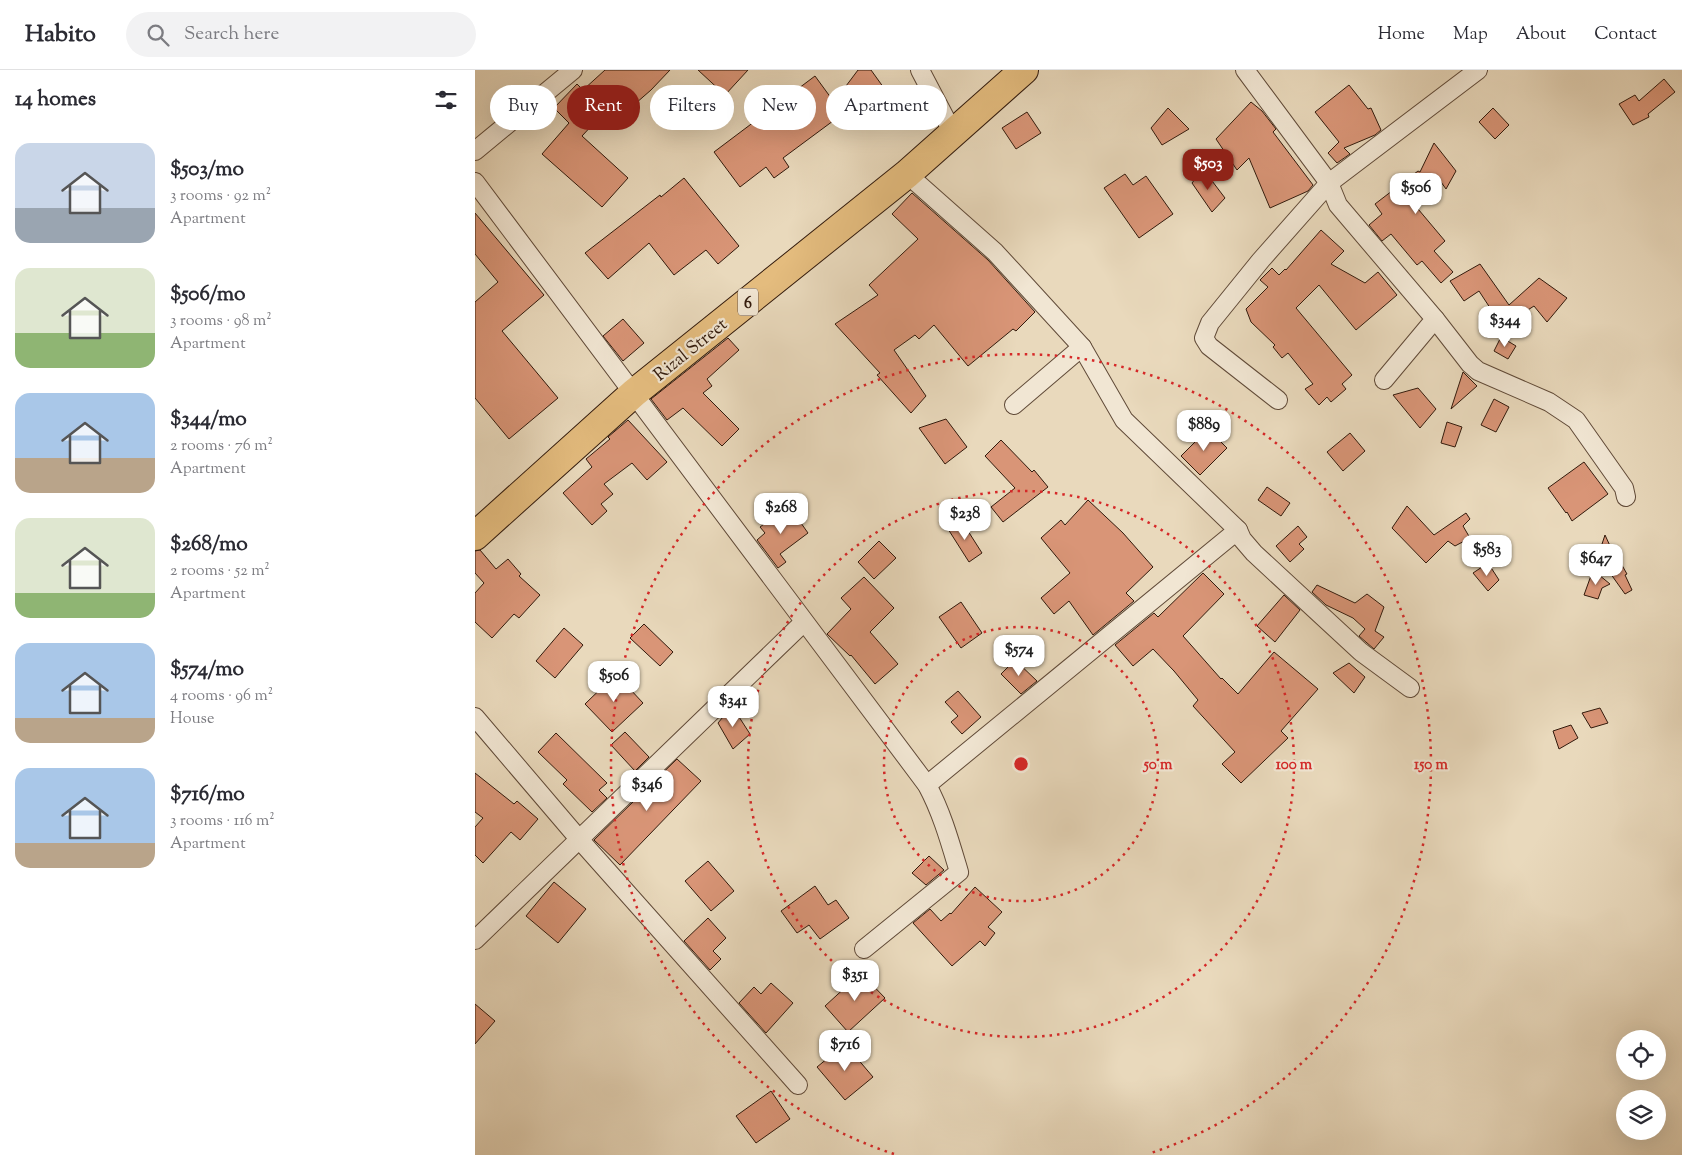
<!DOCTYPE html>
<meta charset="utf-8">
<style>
body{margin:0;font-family:"Sorts Mill Goudy",serif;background:#f2f2f3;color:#2b2b33;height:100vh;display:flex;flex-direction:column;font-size:19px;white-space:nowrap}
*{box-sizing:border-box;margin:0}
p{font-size:16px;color:#7c7c81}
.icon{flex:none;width:28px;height:28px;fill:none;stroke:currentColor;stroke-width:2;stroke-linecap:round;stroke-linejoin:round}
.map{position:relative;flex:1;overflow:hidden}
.sheet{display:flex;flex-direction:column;background:#fff;width:475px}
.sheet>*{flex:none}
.banner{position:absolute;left:15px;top:15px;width:475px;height:45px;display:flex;gap:10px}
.tools{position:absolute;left:1141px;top:960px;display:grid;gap:10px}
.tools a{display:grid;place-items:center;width:50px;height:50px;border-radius:50%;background:#fff;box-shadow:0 5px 20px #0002;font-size:25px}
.price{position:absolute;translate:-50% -42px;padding:0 11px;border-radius:10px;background:#fff;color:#222;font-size:16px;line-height:32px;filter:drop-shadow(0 1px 2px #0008)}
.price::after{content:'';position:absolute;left:50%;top:30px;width:15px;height:11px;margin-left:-8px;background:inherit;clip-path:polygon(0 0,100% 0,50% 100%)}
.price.active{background:#8f2418;color:#fff}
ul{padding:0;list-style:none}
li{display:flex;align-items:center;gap:15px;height:125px;padding:0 15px}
li span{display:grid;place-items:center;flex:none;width:140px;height:100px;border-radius:15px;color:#555}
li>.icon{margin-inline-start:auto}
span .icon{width:60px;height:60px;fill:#fffc;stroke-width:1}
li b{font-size:21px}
h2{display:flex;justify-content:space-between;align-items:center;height:60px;padding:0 15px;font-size:21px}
.tag{padding:0 18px;border-radius:22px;background:#fff;box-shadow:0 5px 20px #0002;font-size:18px;line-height:45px}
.tag.active{background:#8f2418;color:#fff}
header{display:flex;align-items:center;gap:30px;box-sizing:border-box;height:70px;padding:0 25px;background:#fff;border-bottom:1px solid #e1e1e2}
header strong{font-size:24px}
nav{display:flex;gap:28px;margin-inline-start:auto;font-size:18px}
.search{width:350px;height:45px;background:#f2f2f3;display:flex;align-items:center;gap:12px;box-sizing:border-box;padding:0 18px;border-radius:28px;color:#7c7c81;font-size:19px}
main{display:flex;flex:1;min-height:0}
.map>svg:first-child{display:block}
.building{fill:#d99577;stroke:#321a0c}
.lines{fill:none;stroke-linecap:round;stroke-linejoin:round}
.street-casing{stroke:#604a38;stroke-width:20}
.highway-casing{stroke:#321a0c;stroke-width:30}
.street{stroke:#f1e6d3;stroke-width:18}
.highway{stroke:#e4bc7e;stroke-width:28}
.ring{fill:none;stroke:#d62828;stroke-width:2.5;stroke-dasharray:2.5 5}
.labels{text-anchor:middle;stroke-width:4.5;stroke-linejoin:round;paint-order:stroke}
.shield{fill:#f1e6d3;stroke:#6b5748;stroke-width:1}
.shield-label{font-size:16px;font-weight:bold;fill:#321a0c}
.street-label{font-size:18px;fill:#321a0c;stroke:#f1e6d3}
.centre{fill:#d62828;stroke:#f1e6d3;stroke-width:2.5}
.ring-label{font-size:15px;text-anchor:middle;font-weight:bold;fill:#d62828;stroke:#f1e6d3;stroke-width:4.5;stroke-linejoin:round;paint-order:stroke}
</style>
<header>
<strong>Habito</strong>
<div class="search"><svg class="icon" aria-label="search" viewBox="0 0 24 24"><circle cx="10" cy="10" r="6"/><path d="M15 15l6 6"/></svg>Search here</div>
<nav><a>Home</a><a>Map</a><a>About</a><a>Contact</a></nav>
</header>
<main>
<section class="sheet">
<h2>14 homes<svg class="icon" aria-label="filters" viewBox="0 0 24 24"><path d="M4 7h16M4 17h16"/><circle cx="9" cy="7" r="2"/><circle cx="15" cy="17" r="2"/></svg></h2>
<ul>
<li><span style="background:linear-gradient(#c9d6e8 65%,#9aa5b1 0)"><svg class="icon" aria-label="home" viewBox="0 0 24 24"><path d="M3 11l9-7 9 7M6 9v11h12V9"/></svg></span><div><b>$503/mo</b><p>3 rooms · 92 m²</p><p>Apartment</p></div></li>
<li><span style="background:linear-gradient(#dfe7d0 65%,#8fb573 0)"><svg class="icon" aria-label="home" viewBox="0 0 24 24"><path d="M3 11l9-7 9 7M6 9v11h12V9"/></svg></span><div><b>$506/mo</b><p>3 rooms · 98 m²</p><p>Apartment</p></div></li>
<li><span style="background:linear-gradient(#a9c7e8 65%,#b9a48a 0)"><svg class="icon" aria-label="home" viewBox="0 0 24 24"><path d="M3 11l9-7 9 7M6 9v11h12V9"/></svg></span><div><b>$344/mo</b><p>2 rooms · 76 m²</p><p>Apartment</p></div></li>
<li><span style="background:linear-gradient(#dfe7d0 75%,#8fb573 0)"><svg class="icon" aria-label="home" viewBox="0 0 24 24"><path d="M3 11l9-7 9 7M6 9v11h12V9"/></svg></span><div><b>$268/mo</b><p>2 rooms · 52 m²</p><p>Apartment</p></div></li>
<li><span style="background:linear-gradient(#a9c7e8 75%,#b9a48a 0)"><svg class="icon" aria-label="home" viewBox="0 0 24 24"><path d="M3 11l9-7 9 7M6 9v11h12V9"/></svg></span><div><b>$574/mo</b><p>4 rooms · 96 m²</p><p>House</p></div></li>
<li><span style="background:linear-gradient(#a9c7e8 75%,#b9a48a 0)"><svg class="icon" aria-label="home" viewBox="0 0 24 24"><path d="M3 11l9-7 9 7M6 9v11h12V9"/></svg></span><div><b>$716/mo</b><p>3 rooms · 116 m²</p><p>Apartment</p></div></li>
</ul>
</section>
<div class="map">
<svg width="1207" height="1085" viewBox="0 0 1207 1085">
<rect width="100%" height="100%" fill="#e9d9bc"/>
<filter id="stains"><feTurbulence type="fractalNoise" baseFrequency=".004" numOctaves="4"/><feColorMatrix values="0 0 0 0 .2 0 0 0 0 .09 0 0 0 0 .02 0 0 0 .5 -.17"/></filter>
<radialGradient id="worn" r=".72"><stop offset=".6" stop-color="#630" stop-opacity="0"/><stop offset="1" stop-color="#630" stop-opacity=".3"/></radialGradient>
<g class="building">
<polygon points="130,0 195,0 176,20 145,47 135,36 107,66 153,108 127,137 67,84 94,53 79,38 102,14 108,20"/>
<polygon points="223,0 273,0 250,25"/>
<polygon points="383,0 396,0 424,39 406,52 389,28 308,88 314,97 299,108 291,97 265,117 239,82 340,6 359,32"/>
<polygon points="1189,9 1200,22 1173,44 1174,47 1158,55 1144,34 1160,25 1164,31"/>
<polygon points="874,15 893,39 896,38 906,60 900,65 869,78 875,84 862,93 853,83 864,72 840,42"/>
<polygon points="776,32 787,41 801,59 798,62 838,115 833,121 795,138 774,88 762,100 741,69"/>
<polygon points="693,38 714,59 687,75 676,58"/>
<polygon points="1018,38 1034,55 1020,69 1004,52"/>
<polygon points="552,42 566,63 541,79 527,58"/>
<polygon points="959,73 981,101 971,119 966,112 938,133 970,171 959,181 978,202 966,213 947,191 942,195 916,164 907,171 894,155 907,144 900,134 943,101 945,102"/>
<polygon points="728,99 750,128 737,142 717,113"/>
<polygon points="650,104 658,115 671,106 698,144 664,168 629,118"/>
<polygon points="209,108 264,176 243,194 231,180 199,205 174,173 133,209 110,183 185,125 186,127"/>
<polygon points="437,123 513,190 560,242 541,261 538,259 493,296 459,255 444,269 440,265 419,280 451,326 436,343 402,305 405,303 360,254 403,225 394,215 443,169 417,144"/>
<polygon points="0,143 69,225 27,261 83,328 34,369 0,328 0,232 23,212 0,184"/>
<polygon points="846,160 869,181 856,194 890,213 903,202 922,225 881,260 844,215 821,238 877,305 867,314 871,319 856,332 852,327 844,335 830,319 838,314 813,283 807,288 798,277 800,275 776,252 771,239 793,217 785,210 797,198 804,205 810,199 811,200"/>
<polygon points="1005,194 1034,235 1064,208 1092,228 1072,252 1059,236 1011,267 1006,261 1021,247 1004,221 989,231 975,211"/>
<polygon points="148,249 169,273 148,291 128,266"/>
<polygon points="1026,267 1041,276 1033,289 1019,281"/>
<polygon points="253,268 264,280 232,309 237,316 228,323 264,359 247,376 208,338 192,350 176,329"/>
<polygon points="988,302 1002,316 976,339"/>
<polygon points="943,318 961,339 945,358 918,325"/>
<polygon points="1019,329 1034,337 1021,362 1006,355"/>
<polygon points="471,349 492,377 470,394 444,358"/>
<polygon points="153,350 192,392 172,410 157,393 129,414 138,424 126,434 132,441 117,455 88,423 117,397 111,389 135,369 133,367"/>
<polygon points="972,352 987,357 980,377 966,373"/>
<polygon points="733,359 752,378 725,405 706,386"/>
<polygon points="875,363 890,381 868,401 852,382"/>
<polygon points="526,370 557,402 559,400 573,417 528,452 516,437 540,418 510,386"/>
<polygon points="1109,392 1133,424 1097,451 1092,442 1091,443 1073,418"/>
<polygon points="792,417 815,433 806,446 783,430"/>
<polygon points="613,430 648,463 678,497 651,523 659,531 618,565 594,531 579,544 566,528 595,503 566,468 586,450 590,455"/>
<polygon points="314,436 333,463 305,484 311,492 303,498 282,470 290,463 285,457"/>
<polygon points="932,436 959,465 991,443 995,449 988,456 995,468 980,476 973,471 951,493 917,458"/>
<polygon points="486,450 507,483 494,492 473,459"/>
<polygon points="823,456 832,467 824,474 829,479 815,492 801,476"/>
<polygon points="1130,465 1142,491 1144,490 1152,504 1150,505 1157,520 1150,524 1123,486"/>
<polygon points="404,471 421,488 399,509 383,492"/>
<polygon points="5,480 21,499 33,489 46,504 44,506 65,525 44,548 39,544 17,568 0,552 0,523 9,513 0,503 0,481"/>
<polygon points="1013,493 1024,510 1013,521 998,503"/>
<polygon points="1118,500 1135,514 1127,518 1123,529 1109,525"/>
<polygon points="728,503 749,524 708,566 746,609 747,608 763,624 799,582 843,619 806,661 813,668 766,713 747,694 760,682 718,636 723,630 699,601 678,579 658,596 640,575 679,543 683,547"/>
<polygon points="389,507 419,538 395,562 423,594 400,614 376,585 375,586 352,564 376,539 366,528"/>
<polygon points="842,515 880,533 892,524 909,537 900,561 909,567 899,579 884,566 890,559 878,548 851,535 837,522"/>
<polygon points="809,525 825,540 800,572 782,556"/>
<polygon points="486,532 507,563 486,578 464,547"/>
<polygon points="169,554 198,582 185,596 155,568"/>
<polygon points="89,558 108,575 80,608 61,591"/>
<polygon points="540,590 562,611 546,624 526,604"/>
<polygon points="874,593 890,607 879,623 858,603"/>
<polygon points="141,604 168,633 137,662 110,634"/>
<polygon points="483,621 506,647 487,664 476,652 483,646 470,632"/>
<polygon points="257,636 275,664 258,679 243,653"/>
<polygon points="1125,638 1133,653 1116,658 1107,643"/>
<polygon points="1096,655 1103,668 1084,679 1078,661"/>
<polygon points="150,662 174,687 160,701 136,675"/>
<polygon points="81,663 132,713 124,720 132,728 117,742 88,714 92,710 63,682"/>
<polygon points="202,689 226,711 145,795 119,770"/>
<polygon points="0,703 39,734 42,731 63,749 45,770 36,762 8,793 0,785 0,757 8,748 0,742"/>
<polygon points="454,786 469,800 451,815 437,803"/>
<polygon points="233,791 259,821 236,841 210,811"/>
<polygon points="79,812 111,839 83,873 51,846"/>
<polygon points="340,816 353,835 361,830 374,848 345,869 334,855 322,863 306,841"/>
<polygon points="500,817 527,842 513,857 520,863 510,876 505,871 477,896 438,853 455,839 466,851 475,843 476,844"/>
<polygon points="233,848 251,868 238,881 246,889 235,900 209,871"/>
<polygon points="386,903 410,928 373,962 350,936"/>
<polygon points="296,913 318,933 291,963 264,933 279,917 286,924"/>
<polygon points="0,934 20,951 0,974"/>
<polygon points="370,974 398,1007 370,1030 342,997"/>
<polygon points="296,1021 315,1049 281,1073 261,1046"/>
</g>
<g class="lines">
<g class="street-casing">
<g id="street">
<polyline points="445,0 478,63"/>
<polyline points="770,0 854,113 863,135 960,249 909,310"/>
<polyline points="0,81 98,0"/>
<polyline points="432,104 520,182 607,277 649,350 763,460 767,469 779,483 886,582 935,618"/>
<path d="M0 112 452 715C467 743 475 772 484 802L389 879"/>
<polyline points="960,249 995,294 1003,301 1074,332 1101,350 1149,418 1151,427"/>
<polyline points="803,330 734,276 729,268 735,253 786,190 854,113 1003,0"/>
<polyline points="539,335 607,277"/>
<polyline points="0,647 104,769 323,1015"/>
<polyline points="452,715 763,460"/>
<polyline points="0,870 329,552"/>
</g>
</g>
<g class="highway-casing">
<polyline id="highway" points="0,466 159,323 432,104 549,0"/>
</g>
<use href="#street" class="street"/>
<use href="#highway" class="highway"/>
</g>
<g class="ring">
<circle cx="546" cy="694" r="137"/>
<circle cx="546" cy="694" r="273"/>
<path d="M419 1084A410 410 0 1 1 673 1084"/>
</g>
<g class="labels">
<rect class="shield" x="263" y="218.5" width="20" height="27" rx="4"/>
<g class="shield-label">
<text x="273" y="238">6</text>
</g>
<g class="street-label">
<text transform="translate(215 279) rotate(-39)" y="6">Rizal Street</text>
</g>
</g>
<circle cx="546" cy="694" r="8" class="centre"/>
<g class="ring-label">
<text x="683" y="699">50 m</text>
<text x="819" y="699">100 m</text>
<text x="956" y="699">150 m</text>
</g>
<rect width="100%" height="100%" filter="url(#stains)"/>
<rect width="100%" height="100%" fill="url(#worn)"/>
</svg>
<div class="tools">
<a><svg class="icon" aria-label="locate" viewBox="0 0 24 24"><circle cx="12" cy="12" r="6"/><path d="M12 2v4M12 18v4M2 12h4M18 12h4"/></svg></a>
<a><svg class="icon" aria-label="layers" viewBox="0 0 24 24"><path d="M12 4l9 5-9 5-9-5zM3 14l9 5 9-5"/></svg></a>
</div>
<b class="price active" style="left:733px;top:121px">$503</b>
<b class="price" style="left:941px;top:145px">$506</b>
<b class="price" style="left:1030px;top:278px">$344</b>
<b class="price" style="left:729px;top:382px">$889</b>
<b class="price" style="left:306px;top:465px">$268</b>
<b class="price" style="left:490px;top:471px">$238</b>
<b class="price" style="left:1012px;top:507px">$583</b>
<b class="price" style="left:1121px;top:516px">$647</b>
<b class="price" style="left:544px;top:607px">$574</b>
<b class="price" style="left:139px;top:633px">$506</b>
<b class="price" style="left:258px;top:658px">$341</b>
<b class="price" style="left:172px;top:742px">$346</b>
<b class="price" style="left:380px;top:932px">$351</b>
<b class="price" style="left:370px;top:1002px">$716</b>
<div class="banner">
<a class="tag">Buy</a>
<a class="tag active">Rent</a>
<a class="tag">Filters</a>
<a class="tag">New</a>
<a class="tag">Apartment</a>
</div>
</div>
</main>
